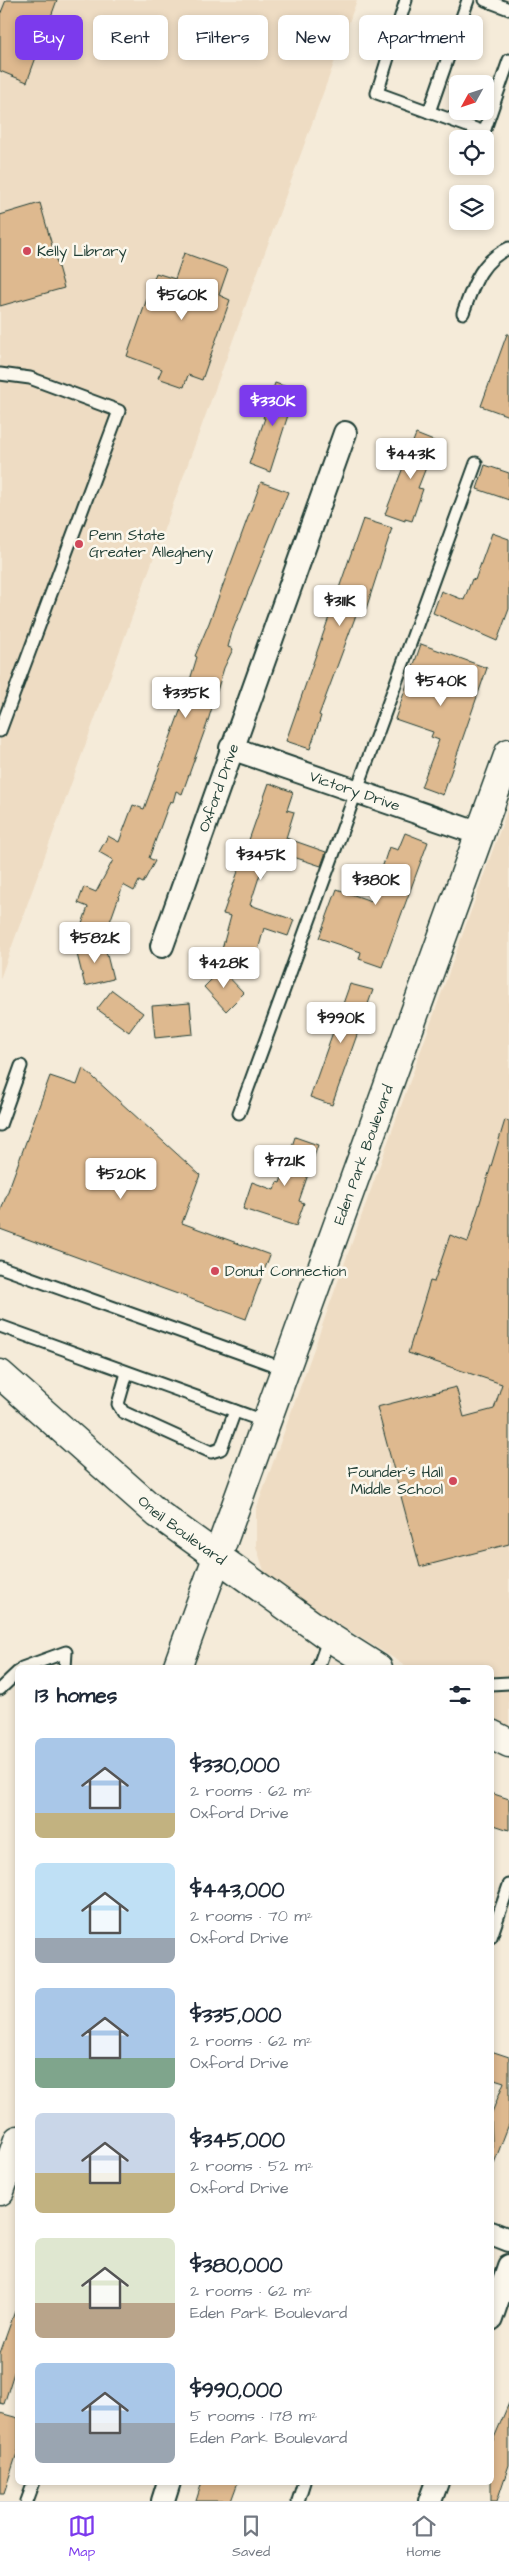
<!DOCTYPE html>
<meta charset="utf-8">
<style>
body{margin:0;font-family:"Architects Daughter",sans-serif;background:#f2f2f3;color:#1f2937;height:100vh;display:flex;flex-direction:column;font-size:19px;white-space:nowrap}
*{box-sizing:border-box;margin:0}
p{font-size:16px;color:#747a83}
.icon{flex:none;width:28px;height:28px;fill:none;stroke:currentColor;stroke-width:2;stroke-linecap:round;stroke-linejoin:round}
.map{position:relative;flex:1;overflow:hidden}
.drawer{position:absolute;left:15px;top:1665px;width:479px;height:820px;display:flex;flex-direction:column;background:#fff;border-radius:8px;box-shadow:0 2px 8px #0003}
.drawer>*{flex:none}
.banner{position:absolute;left:15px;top:15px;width:480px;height:45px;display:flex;gap:10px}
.needle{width:32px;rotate:230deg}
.fabs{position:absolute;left:449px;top:75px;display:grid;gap:10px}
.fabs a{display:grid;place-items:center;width:45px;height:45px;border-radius:8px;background:#fff;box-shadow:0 2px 8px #0003;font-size:25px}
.price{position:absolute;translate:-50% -42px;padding:0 11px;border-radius:5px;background:#fff;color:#222;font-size:16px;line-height:32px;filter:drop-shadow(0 1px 2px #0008)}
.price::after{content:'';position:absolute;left:50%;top:30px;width:15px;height:11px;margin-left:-8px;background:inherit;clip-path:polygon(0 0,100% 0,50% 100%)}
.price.current{background:#7c3aed;color:#fff}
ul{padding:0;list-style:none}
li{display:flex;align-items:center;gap:15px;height:125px;padding:0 20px}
li span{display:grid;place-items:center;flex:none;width:140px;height:100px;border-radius:8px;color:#555}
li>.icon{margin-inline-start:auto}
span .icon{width:60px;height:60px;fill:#fffc;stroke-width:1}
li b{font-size:21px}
h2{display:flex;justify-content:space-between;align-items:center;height:60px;padding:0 20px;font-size:21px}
.chip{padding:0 18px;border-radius:8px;background:#fff;box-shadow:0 2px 8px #0003;font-size:18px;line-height:45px}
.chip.current{background:#7c3aed;color:#fff}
.tab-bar{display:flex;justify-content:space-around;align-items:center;height:70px;border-top:1px solid #e0e1e3;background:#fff;font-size:14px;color:#747a83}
.tab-bar a{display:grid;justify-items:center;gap:2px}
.tab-bar .current{color:#7c3aed}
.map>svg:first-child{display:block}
.built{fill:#eedcc3}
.building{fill:#deb98f;stroke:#1f3d34}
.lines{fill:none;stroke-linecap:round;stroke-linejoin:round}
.service-casing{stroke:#1f3d34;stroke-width:15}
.minor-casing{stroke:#1f3d34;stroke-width:26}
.tertiary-casing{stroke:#1f3d34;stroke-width:31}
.secondary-casing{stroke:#1f3d34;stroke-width:31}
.service{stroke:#fbf7ec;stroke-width:11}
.minor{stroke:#fbf7ec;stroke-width:22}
.tertiary{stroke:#fbf7ec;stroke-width:28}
.secondary{stroke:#fbf7ec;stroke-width:28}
.poi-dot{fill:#d1495b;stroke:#fbf7ec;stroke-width:2}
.labels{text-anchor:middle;stroke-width:5;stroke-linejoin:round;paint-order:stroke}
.poi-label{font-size:15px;fill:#1f3d34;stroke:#fbf7ec;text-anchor:start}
.street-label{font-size:15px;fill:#1f3d34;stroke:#fbf7ec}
</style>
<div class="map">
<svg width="509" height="2501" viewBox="0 0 509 2501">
<rect width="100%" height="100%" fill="#f5ebd9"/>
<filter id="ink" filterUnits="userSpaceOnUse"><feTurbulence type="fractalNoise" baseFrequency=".02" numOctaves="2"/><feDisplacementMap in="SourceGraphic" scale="10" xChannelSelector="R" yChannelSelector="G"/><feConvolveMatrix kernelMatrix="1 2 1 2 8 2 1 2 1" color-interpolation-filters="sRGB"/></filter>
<g filter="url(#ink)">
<g class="built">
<polygon points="0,0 357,0 0,979"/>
<polygon points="509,805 509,1727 491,1718 491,1668 408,1667 267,1580 256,1546 256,1510"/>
</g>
<g class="building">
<polygon points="6,0 57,0 27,82 0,71 0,15"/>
<polygon points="40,203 64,288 0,306 0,215"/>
<polygon points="184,253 228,269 219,295 230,300 202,380 188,375 184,387 158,378 162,369 127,356 156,273 175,279"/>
<polygon points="507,334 509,334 509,416 481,406"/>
<polygon points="275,383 296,390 270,472 249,464 265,418 263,418"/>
<polygon points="416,434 436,442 418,488 423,489 412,521 405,519 405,521 385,514"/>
<polygon points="485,465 509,473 509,500 477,489"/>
<polygon points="261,482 288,492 232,632 228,647 233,649 224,668 207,724 182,794 176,791 173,802 170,801 149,858 155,861 143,883 139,881 134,891 123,885 106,933 82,924 88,907 78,903 84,887 96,892 113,860 99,852 108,836 119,842 133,805 144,809 183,703 197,657 195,656 209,623"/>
<polygon points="363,519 392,528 366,609 359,607 319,715 321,716 310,749 286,741"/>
<polygon points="492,533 509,539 509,609 497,641 433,613 441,591 464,600 472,579 475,580"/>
<polygon points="421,644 487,668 443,795 421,787 439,740 431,737 433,732 395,719"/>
<polygon points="269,783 293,792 287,810 294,812 286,838 326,852 321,866 278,852 275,859 269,857 263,875 260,874 250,905 294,920 288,936 264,928 252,973 218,964 231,916 223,914"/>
<polygon points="405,833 428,842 382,967 359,959 361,952 319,938 337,889 371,901 389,847 398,850"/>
<polygon points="104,943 113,979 85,986 76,950"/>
<polygon points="217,965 244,993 226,1011 204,987 214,977"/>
<polygon points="350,984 373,990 332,1105 310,1097"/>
<polygon points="112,990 143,1013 129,1032 97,1009"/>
<polygon points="190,1003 193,1034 155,1038 152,1006"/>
<polygon points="83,1068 200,1175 182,1223 270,1255 246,1319 0,1229 0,1213 50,1076 77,1085"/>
<polygon points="505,1120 509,1121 509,1544 420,1567 377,1407 456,1387 464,1417 494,1409 502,1384 408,1353 430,1281 434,1282 450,1235 468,1242"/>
<polygon points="295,1137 318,1145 299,1201 304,1203 296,1226 243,1209 252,1182 274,1190 277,1182 280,1183"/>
<polygon points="491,1793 509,1799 509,1830 491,1824"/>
<polygon points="491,2051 509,2057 509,2124 493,2166 491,2115 504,2082 491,2078"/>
<polygon points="15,2311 18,2312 18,2360 4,2404 0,2403 0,2353"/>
<polygon points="509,2403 509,2465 497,2501 491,2501 491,2445"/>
<polygon points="0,2413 18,2418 18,2450 4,2493 0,2493"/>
<polygon points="202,2482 238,2482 231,2501 196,2501"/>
</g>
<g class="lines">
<g class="service-casing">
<g id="service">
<polyline points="406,0 377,93 484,132 509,60"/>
<polyline points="485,0 509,9"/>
<polyline points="429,112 468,0"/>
<path d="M463 313C473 286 480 261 509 248"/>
<polyline points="0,374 30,378 119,411 0,731"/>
<polyline points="239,1113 476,463"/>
<polyline points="0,1125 21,1066"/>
<polyline points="0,1267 285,1369"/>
<polyline points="0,1326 266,1422"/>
<polyline points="127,1373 118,1404 123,1412 211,1452 221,1449 235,1411"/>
<polyline points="22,1668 66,1652 65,1668"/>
<polyline points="318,1668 329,1637"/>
<polyline points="491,1684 509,1683"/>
<polyline points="0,1689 18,1672"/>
<polyline points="491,1937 509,1885"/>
<polyline points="27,2501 34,2482"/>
<polyline points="298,2501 304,2482"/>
</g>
</g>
<g class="minor-casing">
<g id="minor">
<path id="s1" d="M231 748 480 834"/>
<path id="s2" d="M162 946 345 433"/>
<polyline points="491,2233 509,2240"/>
<polyline points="491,2319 509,2266"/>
<polyline points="163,2501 169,2482"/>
<polyline points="430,2501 437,2482"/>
</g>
</g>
<g class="tertiary-casing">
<g id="tertiary">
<path id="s3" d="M0 1374 158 1514 329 1637 378 1668"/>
<polyline points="491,1734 509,1743"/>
</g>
</g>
<g class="secondary-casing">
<g id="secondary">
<path id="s4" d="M177 1668 509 753"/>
<polyline points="0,2191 18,2140"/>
</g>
</g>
<use href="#service" class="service"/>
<use href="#minor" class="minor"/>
<use href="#tertiary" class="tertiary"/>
<use href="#secondary" class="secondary"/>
</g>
</g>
<g class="poi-dot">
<circle cx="27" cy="251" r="5"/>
<circle cx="79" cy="544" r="5"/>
<circle cx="215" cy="1271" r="5"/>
<circle cx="453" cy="1481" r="5"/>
</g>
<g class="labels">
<g class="poi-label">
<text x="37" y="256">Kelly Library</text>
<text x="89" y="540">Penn State<tspan x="89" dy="17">Greater Allegheny</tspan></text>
<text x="225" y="1276">Donut Connection</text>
<text x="443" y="1477" text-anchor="end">Founder's Hall<tspan x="443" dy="17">Middle School</tspan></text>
</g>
<g class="street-label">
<text dy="5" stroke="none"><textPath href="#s2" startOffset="168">Oxford Drive</textPath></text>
<text dy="5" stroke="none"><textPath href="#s1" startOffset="131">Victory Drive</textPath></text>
<text dy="5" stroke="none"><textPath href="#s4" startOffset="546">Eden Park Boulevard</textPath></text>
<text dy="5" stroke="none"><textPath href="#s3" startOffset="240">Oneil Boulevard</textPath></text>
</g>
</g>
</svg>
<div class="fabs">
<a><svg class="needle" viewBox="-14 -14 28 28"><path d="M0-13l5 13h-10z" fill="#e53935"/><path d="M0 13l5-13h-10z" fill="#747a83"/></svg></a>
<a><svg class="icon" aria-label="locate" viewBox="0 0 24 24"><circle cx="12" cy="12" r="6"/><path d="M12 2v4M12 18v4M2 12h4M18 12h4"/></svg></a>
<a><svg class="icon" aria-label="layers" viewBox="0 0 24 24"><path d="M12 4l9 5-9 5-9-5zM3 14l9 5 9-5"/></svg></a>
</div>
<b class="price" style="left:182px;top:321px">$560K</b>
<b class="price current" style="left:273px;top:427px">$330K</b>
<b class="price" style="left:411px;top:480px">$443K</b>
<b class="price" style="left:340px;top:627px">$311K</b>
<b class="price" style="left:441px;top:707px">$540K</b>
<b class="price" style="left:186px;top:719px">$335K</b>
<b class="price" style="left:261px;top:881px">$345K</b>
<b class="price" style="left:376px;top:906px">$380K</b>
<b class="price" style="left:95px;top:964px">$582K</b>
<b class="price" style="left:224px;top:989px">$428K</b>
<b class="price" style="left:341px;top:1044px">$990K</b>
<b class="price" style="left:285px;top:1187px">$721K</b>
<b class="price" style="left:121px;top:1200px">$520K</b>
<div class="banner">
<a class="chip current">Buy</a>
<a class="chip">Rent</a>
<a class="chip">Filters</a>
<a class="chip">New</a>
<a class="chip">Apartment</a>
</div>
<section class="drawer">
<h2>13 homes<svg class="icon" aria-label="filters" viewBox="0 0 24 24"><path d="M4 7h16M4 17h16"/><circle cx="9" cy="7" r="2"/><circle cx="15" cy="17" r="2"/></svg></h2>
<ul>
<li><span style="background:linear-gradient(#a9c7e8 75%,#c2b280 0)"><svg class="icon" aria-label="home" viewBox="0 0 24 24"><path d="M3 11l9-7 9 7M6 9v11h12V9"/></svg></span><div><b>$330,000</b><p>2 rooms · 62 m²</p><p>Oxford Drive</p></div></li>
<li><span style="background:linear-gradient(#bfe0f5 75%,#9aa5b1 0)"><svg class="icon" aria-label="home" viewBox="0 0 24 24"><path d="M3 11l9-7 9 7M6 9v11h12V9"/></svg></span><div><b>$443,000</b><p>2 rooms · 70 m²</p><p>Oxford Drive</p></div></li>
<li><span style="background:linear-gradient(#a9c7e8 70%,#7fa58c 0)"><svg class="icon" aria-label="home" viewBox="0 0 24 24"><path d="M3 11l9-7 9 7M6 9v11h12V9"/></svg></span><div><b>$335,000</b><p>2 rooms · 62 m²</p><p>Oxford Drive</p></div></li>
<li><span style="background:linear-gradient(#c9d6e8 60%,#c2b280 0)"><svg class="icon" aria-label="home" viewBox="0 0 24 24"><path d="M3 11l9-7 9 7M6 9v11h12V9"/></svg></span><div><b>$345,000</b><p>2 rooms · 52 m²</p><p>Oxford Drive</p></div></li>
<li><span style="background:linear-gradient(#dfe7d0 65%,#b9a48a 0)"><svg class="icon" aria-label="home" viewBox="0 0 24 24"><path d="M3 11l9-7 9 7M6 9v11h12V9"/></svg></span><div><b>$380,000</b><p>2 rooms · 62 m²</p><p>Eden Park Boulevard</p></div></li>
<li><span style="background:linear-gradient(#a9c7e8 60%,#9aa5b1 0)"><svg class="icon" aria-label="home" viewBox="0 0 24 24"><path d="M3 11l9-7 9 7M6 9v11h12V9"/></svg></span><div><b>$990,000</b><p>5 rooms · 178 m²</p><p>Eden Park Boulevard</p></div></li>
</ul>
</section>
</div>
<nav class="tab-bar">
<a class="current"><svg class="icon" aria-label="map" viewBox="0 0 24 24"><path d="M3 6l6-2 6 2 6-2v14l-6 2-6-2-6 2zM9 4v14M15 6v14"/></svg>Map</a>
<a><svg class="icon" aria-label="saved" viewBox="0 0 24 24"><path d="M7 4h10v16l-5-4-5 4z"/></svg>Saved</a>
<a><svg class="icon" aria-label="home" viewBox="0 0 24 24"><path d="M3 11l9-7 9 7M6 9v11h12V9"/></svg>Home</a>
</nav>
